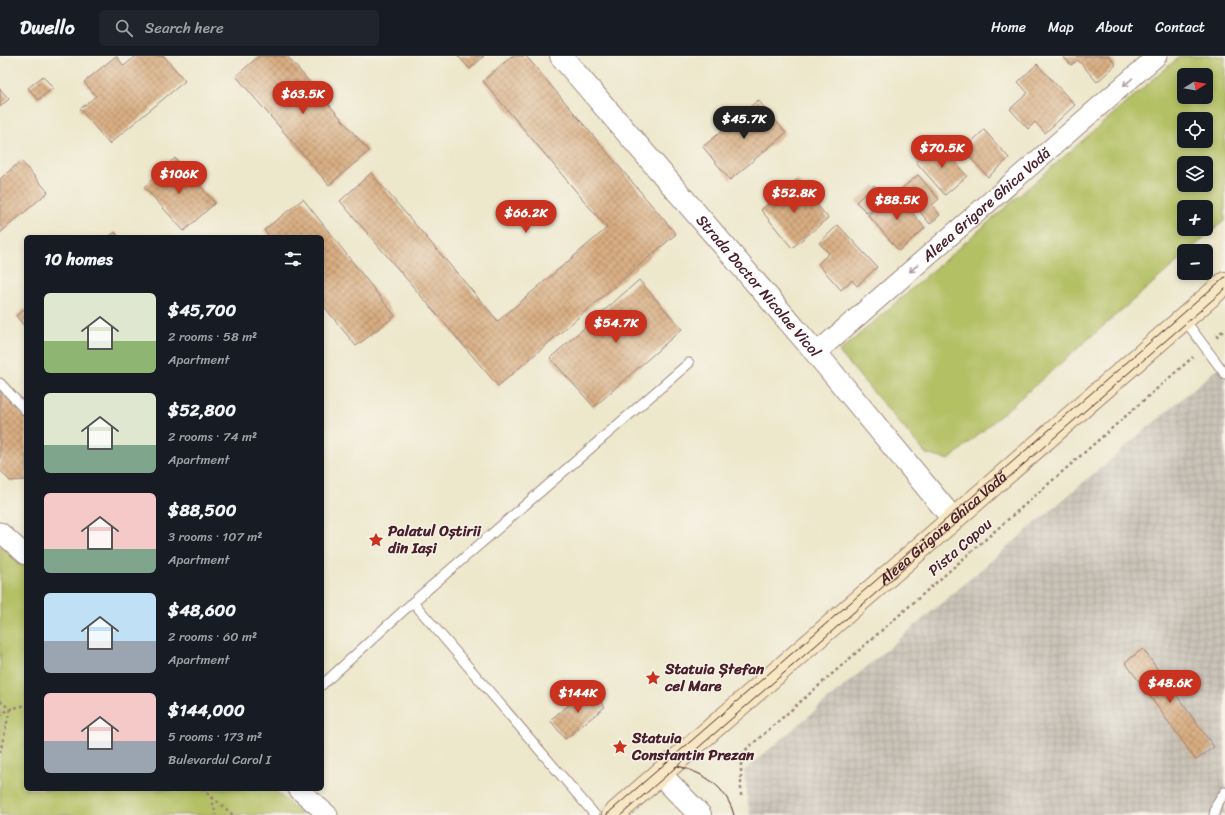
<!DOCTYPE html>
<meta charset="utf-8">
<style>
body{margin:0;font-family:Sriracha,sans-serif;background:#20242c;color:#f1f3f6;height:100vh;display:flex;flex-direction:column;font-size:15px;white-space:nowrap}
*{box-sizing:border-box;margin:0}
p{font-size:13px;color:#9ea1a6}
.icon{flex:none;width:22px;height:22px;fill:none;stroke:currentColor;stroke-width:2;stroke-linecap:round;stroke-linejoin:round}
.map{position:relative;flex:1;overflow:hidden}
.details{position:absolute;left:24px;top:179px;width:300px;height:556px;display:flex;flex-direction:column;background:#171b24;border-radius:6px;box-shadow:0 2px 6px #0003}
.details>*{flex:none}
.needle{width:26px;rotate:79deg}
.fabs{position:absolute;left:1177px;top:12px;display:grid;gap:8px}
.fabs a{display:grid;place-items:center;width:36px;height:36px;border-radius:6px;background:#171b24;box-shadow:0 2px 6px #0003;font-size:20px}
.price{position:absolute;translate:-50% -34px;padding:0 9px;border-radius:14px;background:#c8321e;color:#fff;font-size:13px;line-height:26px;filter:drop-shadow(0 1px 2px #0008)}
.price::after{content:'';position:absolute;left:50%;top:24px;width:12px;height:9px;margin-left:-6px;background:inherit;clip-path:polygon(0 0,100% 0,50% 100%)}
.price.on{background:#222;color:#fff}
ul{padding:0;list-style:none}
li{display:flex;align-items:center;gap:12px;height:100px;padding:0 20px}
li span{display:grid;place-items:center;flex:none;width:112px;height:80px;border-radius:6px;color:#555}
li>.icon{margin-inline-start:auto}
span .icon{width:48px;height:48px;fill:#fffc;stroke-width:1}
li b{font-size:17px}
h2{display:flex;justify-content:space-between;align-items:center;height:48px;padding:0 20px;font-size:17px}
header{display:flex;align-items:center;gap:24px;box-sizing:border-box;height:56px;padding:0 20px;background:#171b24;border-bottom:1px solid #363941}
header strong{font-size:19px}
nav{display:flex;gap:22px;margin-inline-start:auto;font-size:14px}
.search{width:280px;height:36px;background:#20242c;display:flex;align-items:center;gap:10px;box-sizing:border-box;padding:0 14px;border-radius:6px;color:#9ea1a6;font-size:15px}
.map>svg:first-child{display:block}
.industrial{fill:url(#industrial-grid)}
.park{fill:#b3c063;stroke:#7e7047;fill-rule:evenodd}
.building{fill:url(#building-cross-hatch)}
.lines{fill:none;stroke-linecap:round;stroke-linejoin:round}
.service-casing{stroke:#9c837b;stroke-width:11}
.minor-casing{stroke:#9c837b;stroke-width:21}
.tertiary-casing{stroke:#9c837b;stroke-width:24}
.secondary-casing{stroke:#9c837b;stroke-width:24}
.path{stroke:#9c837b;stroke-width:2.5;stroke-dasharray:3 3;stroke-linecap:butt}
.service{stroke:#fff;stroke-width:9}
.minor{stroke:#fff;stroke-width:19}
.tertiary{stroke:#fff;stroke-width:22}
.secondary{stroke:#f7e8c3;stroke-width:22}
.tram{stroke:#4a1f2b;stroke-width:1}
.oneway{stroke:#ae9aa0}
.labels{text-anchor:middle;stroke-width:3;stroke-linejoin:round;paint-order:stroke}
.street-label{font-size:15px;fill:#4a1f2b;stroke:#f7f3e8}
.poi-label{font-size:15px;font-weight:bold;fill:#4a1f2b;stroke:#f7f3e8;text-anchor:start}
</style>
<header>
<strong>Dwello</strong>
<div class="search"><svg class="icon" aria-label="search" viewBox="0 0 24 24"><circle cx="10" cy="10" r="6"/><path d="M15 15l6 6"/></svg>Search here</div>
<nav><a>Home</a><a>Map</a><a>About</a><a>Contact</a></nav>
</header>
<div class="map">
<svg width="1225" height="759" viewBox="0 0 1225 759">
<defs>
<pattern id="industrial-grid" width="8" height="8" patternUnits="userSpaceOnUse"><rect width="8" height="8" fill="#c9c3b8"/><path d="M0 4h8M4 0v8" fill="none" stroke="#aea79e"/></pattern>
<pattern id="building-cross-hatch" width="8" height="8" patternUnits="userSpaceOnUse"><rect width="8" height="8" fill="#d8ad82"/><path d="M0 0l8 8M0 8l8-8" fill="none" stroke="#b18c6b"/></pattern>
</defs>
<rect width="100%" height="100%" fill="#f7f3e8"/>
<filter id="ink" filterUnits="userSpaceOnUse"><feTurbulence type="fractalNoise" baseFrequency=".025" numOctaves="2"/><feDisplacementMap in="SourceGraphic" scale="8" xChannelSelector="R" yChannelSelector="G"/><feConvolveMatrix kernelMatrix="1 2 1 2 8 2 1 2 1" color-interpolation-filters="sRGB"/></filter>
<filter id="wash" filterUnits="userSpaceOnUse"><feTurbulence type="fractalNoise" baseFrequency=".012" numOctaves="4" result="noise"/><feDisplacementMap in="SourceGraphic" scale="16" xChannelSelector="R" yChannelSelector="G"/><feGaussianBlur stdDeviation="0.9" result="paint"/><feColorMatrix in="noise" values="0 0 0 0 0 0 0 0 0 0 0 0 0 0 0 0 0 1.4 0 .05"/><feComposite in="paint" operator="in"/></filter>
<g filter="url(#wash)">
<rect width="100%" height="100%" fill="#ede7cb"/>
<polygon class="industrial" points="1225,306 1225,759 750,759 744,715"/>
<g class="park">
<path d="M1180 0H1225V164L1189 195H1184V200L949 404 926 398 839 296ZM1184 19H1206V41H1184ZM1184 63H1206V85H1184ZM1184 107H1206V129H1184ZM1184 151H1206V173H1184Z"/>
<polygon points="0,489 26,512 26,733 273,733 302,759 0,759"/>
</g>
<g id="blocks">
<g class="building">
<polygon points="116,0 124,10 136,0 164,0 185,25 109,88 80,53 96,40 84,26"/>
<polygon points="259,0 287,0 369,95 329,129 236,20"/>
<polygon points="458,0 484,0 470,13"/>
<polygon points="512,0 526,0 676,178 498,330 340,145 371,117 498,265 607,172 483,25"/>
<polygon points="1063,0 1109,0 1116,9 1097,26 1078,4 1071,9"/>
<polygon points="1037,8 1075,49 1045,77 1035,66 1028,73 1010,53 1028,37 1018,26"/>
<polygon points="43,20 53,32 38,44 28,32"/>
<polygon points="0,33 9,43 0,51"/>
<polygon points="758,44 786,77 730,124 703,91"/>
<polygon points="984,74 1009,102 988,121 963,94"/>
<polygon points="938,87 967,120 945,139 916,106"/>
<polygon points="175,102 215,147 184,175 144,131"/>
<polygon points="21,105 48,136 0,177 0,123"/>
<polygon points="918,119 939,143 932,149 940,159 930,168 901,133"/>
<polygon points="797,124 828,162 792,192 761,154"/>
<polygon points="874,129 885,141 867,157 856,146"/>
<polygon points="895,136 925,172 899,195 868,159"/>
<polygon points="303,143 395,260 356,290 322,248 322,181 270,181 264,174"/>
<polygon points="838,169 877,211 857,230 852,224 841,234 818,208 829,197 819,187"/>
<polygon points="115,176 119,181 109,181"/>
<polygon points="639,224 682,273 594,351 550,302"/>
<polygon points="26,252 26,272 16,260"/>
<polygon points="0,334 26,363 26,424 10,425 0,414"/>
<polygon points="1143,593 1214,691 1196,704 1125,606"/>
<polygon points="590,632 605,651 565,683 550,664"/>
</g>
</g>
</g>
<g filter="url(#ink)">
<use href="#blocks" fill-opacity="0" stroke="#9c837b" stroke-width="1"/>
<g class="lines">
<g class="service-casing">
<g id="service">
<polyline points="1184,263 1225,318"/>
<polyline points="0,327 26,355"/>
<polyline points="413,546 595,759"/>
<polyline points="322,629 413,546 689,307"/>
<polyline points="1214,759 1216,750 1225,736"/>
</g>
</g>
<g class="minor-casing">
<g id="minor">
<path id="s1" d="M816 297 1157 0"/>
<polyline points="0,476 26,499"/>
<polyline points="298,733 328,759"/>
</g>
</g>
<g class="tertiary-casing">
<g id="tertiary">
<path id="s2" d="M561 0 816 297 953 463"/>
<polyline points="660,718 700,759"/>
</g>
</g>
<g class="secondary-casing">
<g id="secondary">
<path id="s3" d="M613 759 1225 227"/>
</g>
</g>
<g class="path">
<polyline points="1216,281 1225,273"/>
<polyline points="0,645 10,653 26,649"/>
<polyline points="0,660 9,653"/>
<polyline points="0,697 10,653"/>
<polyline points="202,733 211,740 216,759"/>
<polyline points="741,740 741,698 1193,301"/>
<polyline points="212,741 233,759"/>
</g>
<use href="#service" class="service"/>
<use href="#minor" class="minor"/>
<use href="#tertiary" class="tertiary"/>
<use href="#secondary" class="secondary"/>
<g class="tram">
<path d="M675 711 678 710C705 718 726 730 734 759"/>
<polyline points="606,759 1225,221"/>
<polyline points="621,759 1225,233"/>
</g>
</g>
<defs><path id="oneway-shaft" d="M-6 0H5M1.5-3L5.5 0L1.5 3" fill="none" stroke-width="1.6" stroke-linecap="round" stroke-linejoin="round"/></defs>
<g class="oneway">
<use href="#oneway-shaft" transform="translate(1128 26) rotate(139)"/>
<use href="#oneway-shaft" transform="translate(914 212) rotate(139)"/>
</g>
</g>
<defs>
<g id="sight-bare" transform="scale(1.2)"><path d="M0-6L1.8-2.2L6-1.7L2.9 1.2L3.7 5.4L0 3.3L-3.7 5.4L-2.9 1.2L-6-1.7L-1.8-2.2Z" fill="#c8321e" stroke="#f7f3e8" stroke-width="2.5" paint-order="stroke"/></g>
</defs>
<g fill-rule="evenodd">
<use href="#sight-bare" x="376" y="484"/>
<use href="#sight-bare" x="653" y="622"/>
<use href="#sight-bare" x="620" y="691"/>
</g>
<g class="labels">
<g class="street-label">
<text dy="5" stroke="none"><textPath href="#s1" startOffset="226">Aleea Grigore Ghica Vodă</textPath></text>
<text dy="5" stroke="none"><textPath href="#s2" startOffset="303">Strada Doctor Nicolae Vicol</textPath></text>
<text dy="5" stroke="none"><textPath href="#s3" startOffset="437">Aleea Grigore Ghica Vodă</textPath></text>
<text transform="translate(960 491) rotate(-41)" y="5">Pista Copou</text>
</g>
<g class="poi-label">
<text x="388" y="480">Palatul Oștirii<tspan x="388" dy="17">din Iași</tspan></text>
<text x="665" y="618">Statuia Ștefan<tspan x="665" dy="17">cel Mare</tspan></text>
<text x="632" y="687">Statuia<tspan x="632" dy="17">Constantin Prezan</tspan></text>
</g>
</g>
</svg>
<div class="fabs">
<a><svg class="needle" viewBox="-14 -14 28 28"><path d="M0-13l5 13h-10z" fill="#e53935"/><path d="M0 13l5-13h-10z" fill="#9ea1a6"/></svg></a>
<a><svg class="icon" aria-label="locate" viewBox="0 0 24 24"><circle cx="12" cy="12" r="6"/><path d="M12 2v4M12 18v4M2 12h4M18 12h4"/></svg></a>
<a><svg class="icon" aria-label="layers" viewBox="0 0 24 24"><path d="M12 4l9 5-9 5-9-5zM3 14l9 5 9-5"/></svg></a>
<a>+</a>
<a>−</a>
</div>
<b class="price" style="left:303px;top:59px">$63.5K</b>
<b class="price on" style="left:744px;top:84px">$45.7K</b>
<b class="price" style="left:942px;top:113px">$70.5K</b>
<b class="price" style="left:179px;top:139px">$106K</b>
<b class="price" style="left:794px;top:158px">$52.8K</b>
<b class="price" style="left:897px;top:165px">$88.5K</b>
<b class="price" style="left:526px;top:178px">$66.2K</b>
<b class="price" style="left:616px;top:288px">$54.7K</b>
<b class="price" style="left:1170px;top:648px">$48.6K</b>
<b class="price" style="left:578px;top:658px">$144K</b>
<section class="details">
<h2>10 homes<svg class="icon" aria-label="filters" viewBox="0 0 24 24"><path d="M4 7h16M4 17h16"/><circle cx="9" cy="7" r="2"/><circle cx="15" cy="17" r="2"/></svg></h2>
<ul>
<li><span style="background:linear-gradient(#dfe7d0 60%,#8fb573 0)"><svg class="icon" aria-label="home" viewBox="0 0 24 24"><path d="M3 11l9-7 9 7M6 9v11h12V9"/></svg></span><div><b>$45,700</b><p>2 rooms · 58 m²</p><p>Apartment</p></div></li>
<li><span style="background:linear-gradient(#dfe7d0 65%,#7fa58c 0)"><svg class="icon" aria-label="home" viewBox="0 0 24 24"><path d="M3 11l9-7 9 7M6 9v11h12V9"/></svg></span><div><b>$52,800</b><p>2 rooms · 74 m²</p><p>Apartment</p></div></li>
<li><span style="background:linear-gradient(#f6c9c9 70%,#7fa58c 0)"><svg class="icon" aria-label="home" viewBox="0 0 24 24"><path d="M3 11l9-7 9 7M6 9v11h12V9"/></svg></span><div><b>$88,500</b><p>3 rooms · 107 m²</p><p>Apartment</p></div></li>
<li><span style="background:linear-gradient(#bfe0f5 60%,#9aa5b1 0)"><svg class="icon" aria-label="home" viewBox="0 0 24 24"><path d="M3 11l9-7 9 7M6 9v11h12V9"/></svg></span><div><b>$48,600</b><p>2 rooms · 60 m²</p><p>Apartment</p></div></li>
<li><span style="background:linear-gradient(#f6c9c9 60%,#9aa5b1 0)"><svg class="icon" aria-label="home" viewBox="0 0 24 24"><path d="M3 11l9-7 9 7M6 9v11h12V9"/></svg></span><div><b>$144,000</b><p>5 rooms · 173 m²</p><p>Bulevardul Carol I</p></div></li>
</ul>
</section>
</div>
